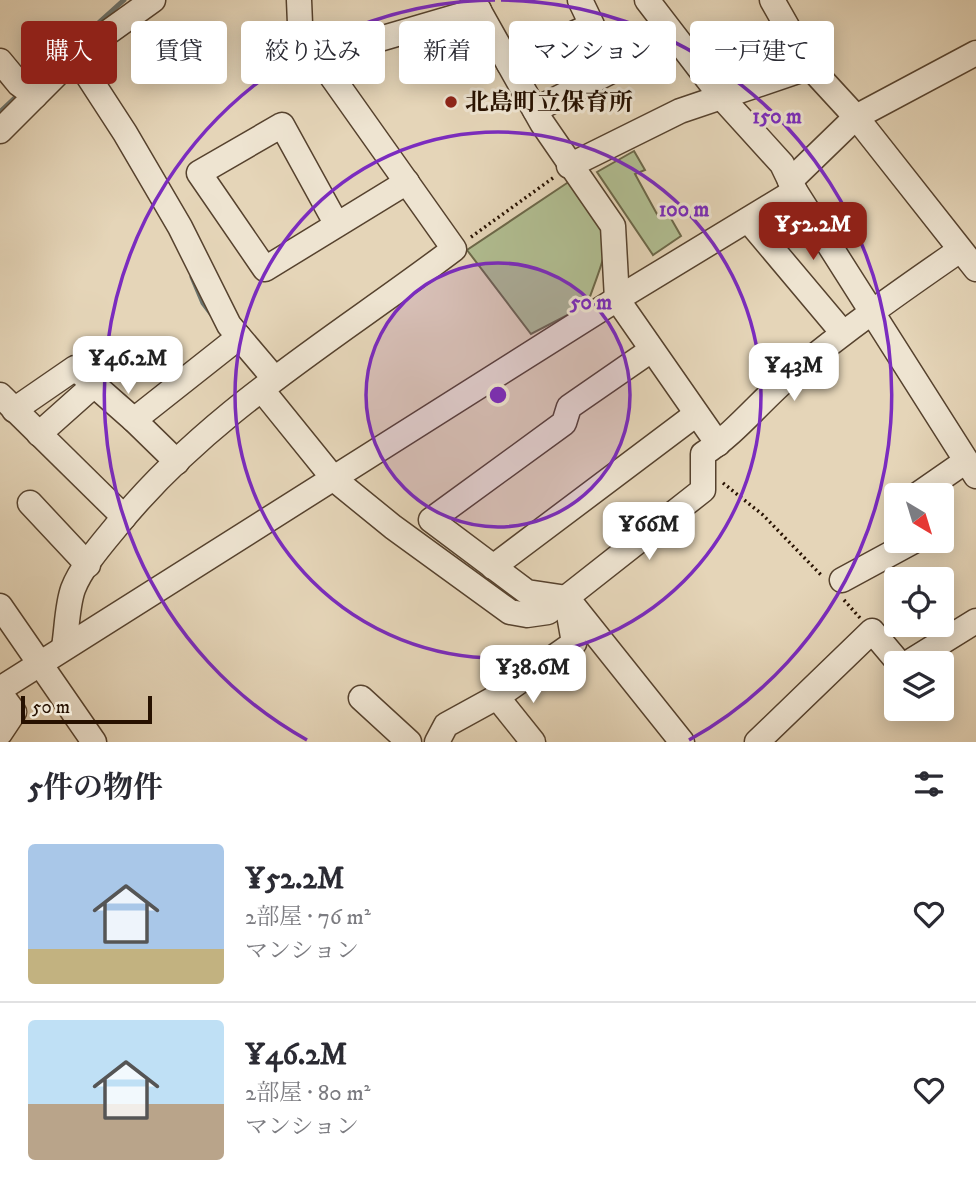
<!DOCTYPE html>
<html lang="ja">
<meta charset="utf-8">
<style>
body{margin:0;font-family:"IM FELL DW Pica","Noto Serif JP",serif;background:#f7f7f7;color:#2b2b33;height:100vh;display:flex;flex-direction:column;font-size:26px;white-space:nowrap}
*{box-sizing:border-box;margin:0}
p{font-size:23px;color:#7c7c81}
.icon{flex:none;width:38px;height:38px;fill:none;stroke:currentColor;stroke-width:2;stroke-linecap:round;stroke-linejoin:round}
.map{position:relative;height:742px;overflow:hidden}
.sheet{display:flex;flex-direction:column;background:#fff;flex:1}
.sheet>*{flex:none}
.top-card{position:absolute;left:21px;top:21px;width:934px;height:63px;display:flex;gap:14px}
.needle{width:46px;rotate:142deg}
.fabs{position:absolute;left:884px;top:483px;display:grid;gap:14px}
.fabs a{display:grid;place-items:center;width:70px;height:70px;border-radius:7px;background:#fff;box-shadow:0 4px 18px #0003;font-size:35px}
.scale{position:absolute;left:21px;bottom:18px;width:131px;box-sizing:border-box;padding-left:7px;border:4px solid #271100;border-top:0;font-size:19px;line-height:24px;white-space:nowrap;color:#271100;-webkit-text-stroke:5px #eee4d1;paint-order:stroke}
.price{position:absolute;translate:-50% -60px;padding:0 16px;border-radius:14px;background:#fff;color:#222;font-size:23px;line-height:46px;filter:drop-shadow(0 2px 4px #0008)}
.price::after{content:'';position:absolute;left:50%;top:42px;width:21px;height:16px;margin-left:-10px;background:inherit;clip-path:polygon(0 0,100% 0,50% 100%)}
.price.selected{background:#8f2418;color:#fff}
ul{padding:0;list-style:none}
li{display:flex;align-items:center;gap:21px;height:175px;padding:0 28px}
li+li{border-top:2px solid #e1e1e2}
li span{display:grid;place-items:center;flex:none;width:196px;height:140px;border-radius:7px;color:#555}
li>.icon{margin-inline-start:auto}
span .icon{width:84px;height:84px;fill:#fffc;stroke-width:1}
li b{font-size:30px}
h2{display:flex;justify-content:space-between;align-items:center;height:84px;padding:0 28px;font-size:30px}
.tag{padding:0 24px;border-radius:7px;background:#fff;box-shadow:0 4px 18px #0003;font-size:24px;line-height:63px}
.tag.selected{background:#8f2418;color:#fff}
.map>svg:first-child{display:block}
.green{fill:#b1be92;stroke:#6c6849;stroke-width:2}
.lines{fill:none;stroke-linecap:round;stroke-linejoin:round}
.stream{stroke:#6b746e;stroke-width:5}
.minor-casing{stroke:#56422e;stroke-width:27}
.path{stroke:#271100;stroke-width:3.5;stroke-dasharray:2 3.5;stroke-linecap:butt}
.minor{stroke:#eee4d1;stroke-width:24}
.ring{fill:none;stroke:#7b2cbf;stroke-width:3.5}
.poi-dot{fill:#8f2418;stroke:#eee4d1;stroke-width:2.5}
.labels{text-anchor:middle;stroke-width:6;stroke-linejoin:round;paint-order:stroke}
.poi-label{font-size:24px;font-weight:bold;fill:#271100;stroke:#eee4d1;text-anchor:start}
.centre{fill:#7b2cbf;stroke:#eee4d1;stroke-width:3.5}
.ring-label{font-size:21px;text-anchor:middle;font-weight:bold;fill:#7b2cbf;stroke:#eee4d1;stroke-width:6;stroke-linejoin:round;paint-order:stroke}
</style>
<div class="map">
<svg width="976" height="742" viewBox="0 0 976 742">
<rect width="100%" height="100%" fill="#e5d5b8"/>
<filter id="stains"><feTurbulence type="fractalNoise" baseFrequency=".00286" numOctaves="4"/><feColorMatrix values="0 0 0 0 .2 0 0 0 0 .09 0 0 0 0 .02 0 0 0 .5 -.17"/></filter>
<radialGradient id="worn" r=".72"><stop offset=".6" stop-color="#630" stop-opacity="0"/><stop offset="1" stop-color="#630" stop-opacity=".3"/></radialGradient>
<g class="green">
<polygon points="634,151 645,170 635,174 658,216 669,215 681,236 653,255 597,172"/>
<path d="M570 181C616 243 612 234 587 305L531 334 467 250Z"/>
</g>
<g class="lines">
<g class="stream">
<polyline points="85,35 124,0"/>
<polyline points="0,112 20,93"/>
<polyline points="192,277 203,303 212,315"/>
</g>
<g class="minor-casing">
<g id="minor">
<polyline points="473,0 542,123 613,226 617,299 718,444"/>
<polyline points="647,0 723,99 782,164 795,191 976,476"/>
<polyline points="772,0 810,67 856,117 976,269"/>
<polyline points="75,56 125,133 180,227 229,325 274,378"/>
<polyline points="318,57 479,10"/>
<polyline points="0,61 19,84 35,96"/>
<polyline points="509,64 592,25 580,0"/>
<polyline points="535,110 639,57"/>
<polyline points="0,131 75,56 153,0"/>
<polyline points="569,166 680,111 810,67"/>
<polyline points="790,181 856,117 976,53"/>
<polyline points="748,220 843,333"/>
<polyline points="337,225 282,125 199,173 265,269 407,182"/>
<polyline points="650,351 569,407 564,423 431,520 527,592 567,598 682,742"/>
<path d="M262 390 334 479 393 527 510 612 527 615 548 612 703 490V454C736 433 761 400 791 375 845 330 902 290 960 250"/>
<polyline points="0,395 124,517"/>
<polyline points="14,410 75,368 134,420"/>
<polyline points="39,434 94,385"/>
<polyline points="177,462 134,420 239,337"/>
<polyline points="917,495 966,461"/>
<polyline points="30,503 88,565"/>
<polyline points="493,567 695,415"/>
<polyline points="842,580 914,541"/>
<polyline points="0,606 94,742"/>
<path d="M64 647C67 629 67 606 73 589 81 568 101 545 115 528 207 413 338 337 454 249L308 43 300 24 299 0"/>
<polyline points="908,663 976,621"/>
<polyline points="0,689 617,299 795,191"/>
<polyline points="0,693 14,712 0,733"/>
<polyline points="497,697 533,742"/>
<polyline points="361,698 409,742"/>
<polyline points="437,742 446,725 497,697 574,643 567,603"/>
<polyline points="757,742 872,631 899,663"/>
</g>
</g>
<g class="path">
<polyline points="471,237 553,178"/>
<polyline points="723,483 763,515 822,576"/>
<polyline points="844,600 860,618"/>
</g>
<use href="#minor" class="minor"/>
</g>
<circle cx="498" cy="395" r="132" fill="#7b2cbf" fill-opacity=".12"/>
<g class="ring">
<circle cx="498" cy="395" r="132"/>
<circle cx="498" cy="395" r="263"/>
<path d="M307 740A395 395 0 0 1 495 0M501 0A395 395 0 0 1 689 740"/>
</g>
<circle class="poi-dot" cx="451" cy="102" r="7"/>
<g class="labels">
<g class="poi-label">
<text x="465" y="110">北島町立保育所</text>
</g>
</g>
<circle cx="498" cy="395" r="10" class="centre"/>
<g class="ring-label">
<text x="777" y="123">150 m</text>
<text x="684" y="216">100 m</text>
<text x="591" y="309">50 m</text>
</g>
<rect width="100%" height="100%" filter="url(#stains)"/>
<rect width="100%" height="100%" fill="url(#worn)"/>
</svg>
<div class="fabs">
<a><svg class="needle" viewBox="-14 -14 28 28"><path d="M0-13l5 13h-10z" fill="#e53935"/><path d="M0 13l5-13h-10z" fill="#7c7c81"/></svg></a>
<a><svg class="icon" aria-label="locate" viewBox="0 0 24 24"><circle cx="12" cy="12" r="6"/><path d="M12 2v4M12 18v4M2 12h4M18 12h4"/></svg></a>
<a><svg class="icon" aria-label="layers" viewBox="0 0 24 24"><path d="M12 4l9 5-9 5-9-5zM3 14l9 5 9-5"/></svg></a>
</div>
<div class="scale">50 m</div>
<b class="price selected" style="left:813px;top:262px">¥52.2M</b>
<b class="price" style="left:128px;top:396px">¥46.2M</b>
<b class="price" style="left:794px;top:403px">¥43M</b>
<b class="price" style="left:649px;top:562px">¥66M</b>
<b class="price" style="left:533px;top:705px">¥38.6M</b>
<div class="top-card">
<a class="tag selected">購入</a>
<a class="tag">賃貸</a>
<a class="tag">絞り込み</a>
<a class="tag">新着</a>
<a class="tag">マンション</a>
<a class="tag">一戸建て</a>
</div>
</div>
<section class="sheet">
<h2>5件の物件<svg class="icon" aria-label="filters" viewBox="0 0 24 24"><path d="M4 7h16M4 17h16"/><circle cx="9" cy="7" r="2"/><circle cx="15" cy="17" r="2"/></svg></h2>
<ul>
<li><span style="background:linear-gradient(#a9c7e8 75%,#c2b280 0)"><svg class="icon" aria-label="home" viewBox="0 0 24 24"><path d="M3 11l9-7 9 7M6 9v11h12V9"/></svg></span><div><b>¥52.2M</b><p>2部屋 · 76 m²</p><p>マンション</p></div><svg class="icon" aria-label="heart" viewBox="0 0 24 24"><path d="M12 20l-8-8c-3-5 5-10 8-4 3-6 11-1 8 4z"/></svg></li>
<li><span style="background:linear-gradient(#bfe0f5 60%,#b9a48a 0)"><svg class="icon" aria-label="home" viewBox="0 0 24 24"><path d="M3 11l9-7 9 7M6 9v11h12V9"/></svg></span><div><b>¥46.2M</b><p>2部屋 · 80 m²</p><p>マンション</p></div><svg class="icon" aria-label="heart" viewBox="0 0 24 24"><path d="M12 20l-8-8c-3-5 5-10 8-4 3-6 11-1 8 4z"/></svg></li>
</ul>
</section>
